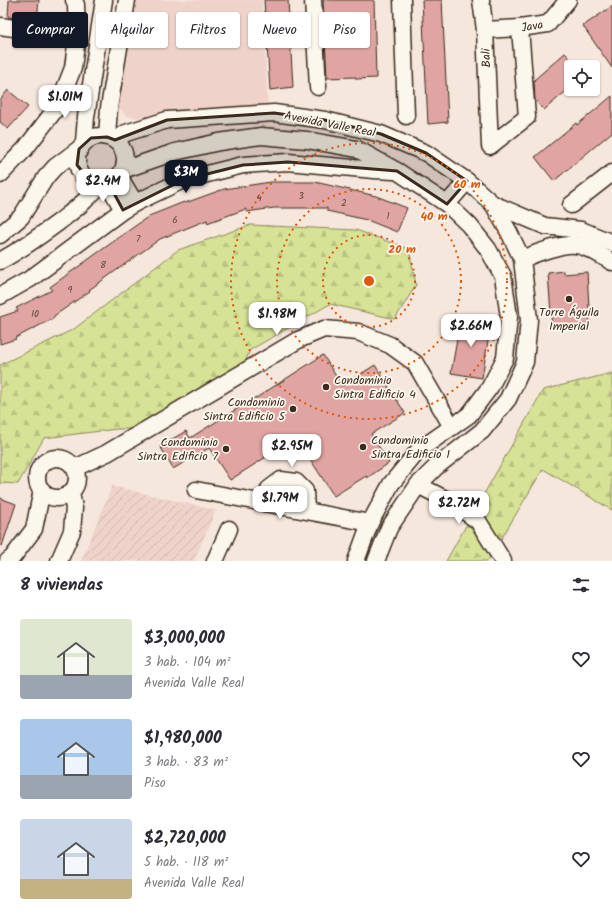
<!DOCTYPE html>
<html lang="es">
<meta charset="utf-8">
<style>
body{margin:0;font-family:Kalam,sans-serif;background:#f2f2f3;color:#2b2b33;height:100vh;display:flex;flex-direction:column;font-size:15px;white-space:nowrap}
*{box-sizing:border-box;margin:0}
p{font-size:13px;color:#7c7c81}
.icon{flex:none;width:22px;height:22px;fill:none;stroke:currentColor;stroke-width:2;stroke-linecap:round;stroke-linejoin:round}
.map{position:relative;height:561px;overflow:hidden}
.details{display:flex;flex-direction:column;background:#fff;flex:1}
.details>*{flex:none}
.banner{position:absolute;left:12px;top:12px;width:400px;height:36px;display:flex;gap:8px}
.tools{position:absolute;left:564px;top:60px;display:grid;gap:8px}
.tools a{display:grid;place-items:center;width:36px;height:36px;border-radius:4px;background:#fff;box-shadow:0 1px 3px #0004;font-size:20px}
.price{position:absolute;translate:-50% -34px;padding:0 9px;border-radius:8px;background:#fff;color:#222;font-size:13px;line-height:26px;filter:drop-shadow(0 1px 2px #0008)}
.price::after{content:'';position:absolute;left:50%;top:24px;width:12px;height:9px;margin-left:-6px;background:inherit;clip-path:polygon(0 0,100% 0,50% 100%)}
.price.selected{background:#111827;color:#fff}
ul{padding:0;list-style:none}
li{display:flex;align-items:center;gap:12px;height:100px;padding:0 20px}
li span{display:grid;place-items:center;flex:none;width:112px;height:80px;border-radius:4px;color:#555}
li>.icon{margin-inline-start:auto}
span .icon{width:48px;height:48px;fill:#fffc;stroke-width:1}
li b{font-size:17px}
h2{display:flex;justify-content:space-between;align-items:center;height:48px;padding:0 20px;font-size:17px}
.chip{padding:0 14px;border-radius:4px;background:#fff;box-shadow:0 1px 3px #0004;font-size:14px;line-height:36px}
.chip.selected{background:#111827;color:#fff}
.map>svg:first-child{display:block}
.built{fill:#efd3cb}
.industrial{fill:url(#industrial-furrows)}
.forest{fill:url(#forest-firs);stroke:#88865a}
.building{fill:#e0a5a2;stroke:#3b2a1e}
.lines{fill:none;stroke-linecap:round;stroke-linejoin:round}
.street-casing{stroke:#3b2a1e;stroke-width:19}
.street{stroke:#fbf7ec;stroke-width:16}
.marked{fill:#3b2a1e;fill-opacity:0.2;stroke:#3b2a1e;stroke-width:3;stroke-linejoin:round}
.ring{fill:none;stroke:#df570d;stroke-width:2;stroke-dasharray:2 4}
.poi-dot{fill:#3b2a1e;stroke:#fbf7ec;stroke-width:1.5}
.labels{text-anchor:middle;stroke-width:3.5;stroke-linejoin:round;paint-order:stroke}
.number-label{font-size:10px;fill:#64493f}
.street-label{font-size:12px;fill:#3b2a1e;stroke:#fbf7ec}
.poi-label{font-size:12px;fill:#3b2a1e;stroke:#fbf7ec;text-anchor:start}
.centre{fill:#df570d;stroke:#fbf7ec;stroke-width:2}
.ring-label{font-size:12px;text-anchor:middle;font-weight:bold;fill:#df570d;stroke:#fbf7ec;stroke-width:3.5;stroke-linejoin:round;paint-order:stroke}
</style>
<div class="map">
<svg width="612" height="561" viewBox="0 0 612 561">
<defs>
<pattern id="industrial-furrows" width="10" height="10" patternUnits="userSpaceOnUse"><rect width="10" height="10" fill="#efd3cb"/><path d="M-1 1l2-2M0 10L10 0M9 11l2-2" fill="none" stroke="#ceb5ae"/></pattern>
<pattern id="forest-firs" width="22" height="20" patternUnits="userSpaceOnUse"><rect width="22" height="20" fill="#d6e295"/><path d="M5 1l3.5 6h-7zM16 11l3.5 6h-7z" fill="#b9c280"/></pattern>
</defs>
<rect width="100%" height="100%" fill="#f6e7dd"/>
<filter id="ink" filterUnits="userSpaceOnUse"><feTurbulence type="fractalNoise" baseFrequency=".025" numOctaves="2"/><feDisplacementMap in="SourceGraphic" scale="8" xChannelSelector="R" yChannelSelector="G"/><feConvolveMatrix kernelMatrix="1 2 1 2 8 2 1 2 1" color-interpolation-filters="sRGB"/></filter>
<g filter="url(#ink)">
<polygon class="built" points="132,0 262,0 268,108 141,118 126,116 118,107"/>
<polygon class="industrial" points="112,486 216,510 194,561 81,561"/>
<g class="forest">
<polygon points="250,225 356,230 409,249 416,285 395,319 330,304 250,350 242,370 136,429 117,429 44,438 18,484 0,483 0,365 74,329 178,250"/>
<polygon points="612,373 612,510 543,469 488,561 446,561 543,390"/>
</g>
<g class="building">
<polygon points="9,0 39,0 37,20 8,17"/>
<polygon points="264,0 288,0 293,87 270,90"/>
<polygon points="323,0 374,0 376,78 356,79 356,77 327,78"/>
<polygon points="422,0 442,0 448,122 428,124"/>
<polygon points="612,6 612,68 583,26"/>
<polygon points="565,53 571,60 571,87 544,110 535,100 534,80"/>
<polygon points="8,90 28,107 8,129 0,122 0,100"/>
<polygon points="612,96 612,132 554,181 535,157 576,123 577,125"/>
<polygon points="271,182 315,182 376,196 407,208 397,232 367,220 327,211 327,208 274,208 246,212 246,209 207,223 207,220 160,239 89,290 90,291 54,316 54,318 15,338 16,339 0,344 0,317 18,311 16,308 52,290 50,287 149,216 184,202 185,203 224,189"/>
<polygon points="564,271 564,274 587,272 590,325 552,328 548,273"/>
<polygon points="461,317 491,322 482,378 451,373"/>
<polygon points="323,355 342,386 375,365 405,413 371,434 389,463 367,478 366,476 334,496 297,439 296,438 230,480 209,448 173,469 160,446 186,431 190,438 256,397 256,398"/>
<polygon points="0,498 16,504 2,546 0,545"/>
</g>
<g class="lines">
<g class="street-casing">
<g id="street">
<polyline points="313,0 318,87"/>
<polyline points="402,0 406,116"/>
<polyline points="481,0 485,30 490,146 527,117 520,28"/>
<polyline points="0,26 77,37"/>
<polyline points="485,30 520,28 548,24 568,0"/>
<circle cx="101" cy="160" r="24"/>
<polyline points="107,137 109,108 127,0"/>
<polyline points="115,140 126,133 167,120 274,113 325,120 381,134 426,153 467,181 493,204 509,232 522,259 529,320 525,362 508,399 482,431 436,467 418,485 389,528 376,561"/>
<polyline points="84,142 86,117 104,0"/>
<polyline points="123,170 175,152 219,142 261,136 307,140 357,149 397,171 447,204 469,225 488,249 503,276 509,317 505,358 490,387 469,415 419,450 391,484 370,523 356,561"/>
<polyline points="0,175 25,149 58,106 73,68 77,37 76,5 74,0"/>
<polyline points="119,176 135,203"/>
<polyline points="108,183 123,210"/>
<polyline points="447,204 467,181"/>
<polyline points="493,204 545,226 581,230 612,243"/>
<polyline points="571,205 612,173"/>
<polyline points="0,235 21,217 46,177 55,167 79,149"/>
<path d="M522 259C534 254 563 243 576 245 587 246 602 256 612 262"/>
<path d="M0 261C21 250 40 236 59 222 74 210 89 199 100 184"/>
<polyline points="0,296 30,279 123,210 135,203 183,180 243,165 288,162 374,170 394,171"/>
<circle cx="57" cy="478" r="20"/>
<polyline points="75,468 107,453 298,340 324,329 358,332 390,345 415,363 452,427"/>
<polyline points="418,485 453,503 478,521 503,561"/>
<polyline points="196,490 370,523"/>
<polyline points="265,503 269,489 281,480 296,482 305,491 306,510"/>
<polyline points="8,561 12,558 34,529 42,490"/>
<polyline points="59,561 72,531 74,508 71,493"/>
<polyline points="215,561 229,529"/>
</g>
</g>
<use href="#street" class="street"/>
</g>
</g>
<path class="marked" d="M274 113 325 120 381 134 426 153 467 181 447 204 397 171 288 162 243 165 183 180 123 210 109 184 92 183 77 165 79 149 91 138 107 137 115 140 167 120Z"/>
<g class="ring">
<circle cx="369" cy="281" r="46"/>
<circle cx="369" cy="281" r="92"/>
<circle cx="369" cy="281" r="138"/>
</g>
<g class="poi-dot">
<circle cx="569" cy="299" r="4"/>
<circle cx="326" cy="387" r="4"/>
<circle cx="293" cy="409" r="4"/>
<circle cx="363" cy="447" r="4"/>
<circle cx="226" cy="449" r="4"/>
</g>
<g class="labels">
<g class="number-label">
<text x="301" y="199">3</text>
<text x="259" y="201">4</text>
<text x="344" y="206">2</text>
<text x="388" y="219">1</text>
<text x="175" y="223">6</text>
<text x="138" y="242">7</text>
<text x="103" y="268">8</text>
<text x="70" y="293">9</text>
<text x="35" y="317">10</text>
</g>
<g class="street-label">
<text transform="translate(532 26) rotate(-9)" y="4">Java</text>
<text transform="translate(486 58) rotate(-92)" y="4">Bali</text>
<text transform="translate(330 124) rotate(11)" y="4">Avenida Valle Real</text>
</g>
<g class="poi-label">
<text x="569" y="316" text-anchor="middle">Torre Águila<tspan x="569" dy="14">Imperial</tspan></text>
<text x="334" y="384">Condominio<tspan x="334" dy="14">Sintra Edificio 4</tspan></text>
<text x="285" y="406" text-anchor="end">Condominio<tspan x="285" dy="14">Sintra Edificio 5</tspan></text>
<text x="371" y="444">Condominio<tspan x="371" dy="14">Sintra Edificio 1</tspan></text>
<text x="218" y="446" text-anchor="end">Condominio<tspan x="218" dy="14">Sintra Edificio 7</tspan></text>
</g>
</g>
<circle cx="369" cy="281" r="6" class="centre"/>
<g class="ring-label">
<text x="467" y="188">60 m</text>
<text x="434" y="220">40 m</text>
<text x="402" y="253">20 m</text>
</g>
</svg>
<div class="tools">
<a><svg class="icon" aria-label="locate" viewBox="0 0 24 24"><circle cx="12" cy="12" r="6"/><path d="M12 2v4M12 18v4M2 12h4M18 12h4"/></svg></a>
</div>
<b class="price" style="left:65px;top:119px">$1.01M</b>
<b class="price selected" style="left:186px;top:194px">$3M</b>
<b class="price" style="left:103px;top:203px">$2.4M</b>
<b class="price" style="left:277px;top:336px">$1.98M</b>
<b class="price" style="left:471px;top:348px">$2.66M</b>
<b class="price" style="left:292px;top:468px">$2.95M</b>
<b class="price" style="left:280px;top:520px">$1.79M</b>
<b class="price" style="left:459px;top:525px">$2.72M</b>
<div class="banner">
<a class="chip selected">Comprar</a>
<a class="chip">Alquilar</a>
<a class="chip">Filtros</a>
<a class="chip">Nuevo</a>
<a class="chip">Piso</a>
</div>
</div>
<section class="details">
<h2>8 viviendas<svg class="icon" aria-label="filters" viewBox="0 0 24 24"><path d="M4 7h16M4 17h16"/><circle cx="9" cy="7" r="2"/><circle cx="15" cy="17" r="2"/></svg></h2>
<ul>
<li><span style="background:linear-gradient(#dfe7d0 70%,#9aa5b1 0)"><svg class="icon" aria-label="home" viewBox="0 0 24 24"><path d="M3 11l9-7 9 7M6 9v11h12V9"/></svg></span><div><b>$3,000,000</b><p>3 hab. · 104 m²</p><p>Avenida Valle Real</p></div><svg class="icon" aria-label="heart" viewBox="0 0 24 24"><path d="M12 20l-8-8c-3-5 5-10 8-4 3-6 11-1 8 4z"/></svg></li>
<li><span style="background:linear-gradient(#a9c7e8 70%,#9aa5b1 0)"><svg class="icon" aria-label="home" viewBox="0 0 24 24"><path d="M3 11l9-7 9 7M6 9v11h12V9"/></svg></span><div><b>$1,980,000</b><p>3 hab. · 83 m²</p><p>Piso</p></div><svg class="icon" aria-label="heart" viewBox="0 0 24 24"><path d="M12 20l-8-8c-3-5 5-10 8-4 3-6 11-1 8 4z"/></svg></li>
<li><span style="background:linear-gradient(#c9d6e8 75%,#c2b280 0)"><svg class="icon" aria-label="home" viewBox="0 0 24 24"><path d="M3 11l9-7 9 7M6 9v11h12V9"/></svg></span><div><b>$2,720,000</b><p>5 hab. · 118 m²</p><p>Avenida Valle Real</p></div><svg class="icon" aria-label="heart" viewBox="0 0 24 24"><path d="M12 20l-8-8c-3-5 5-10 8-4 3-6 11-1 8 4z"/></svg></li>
</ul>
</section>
